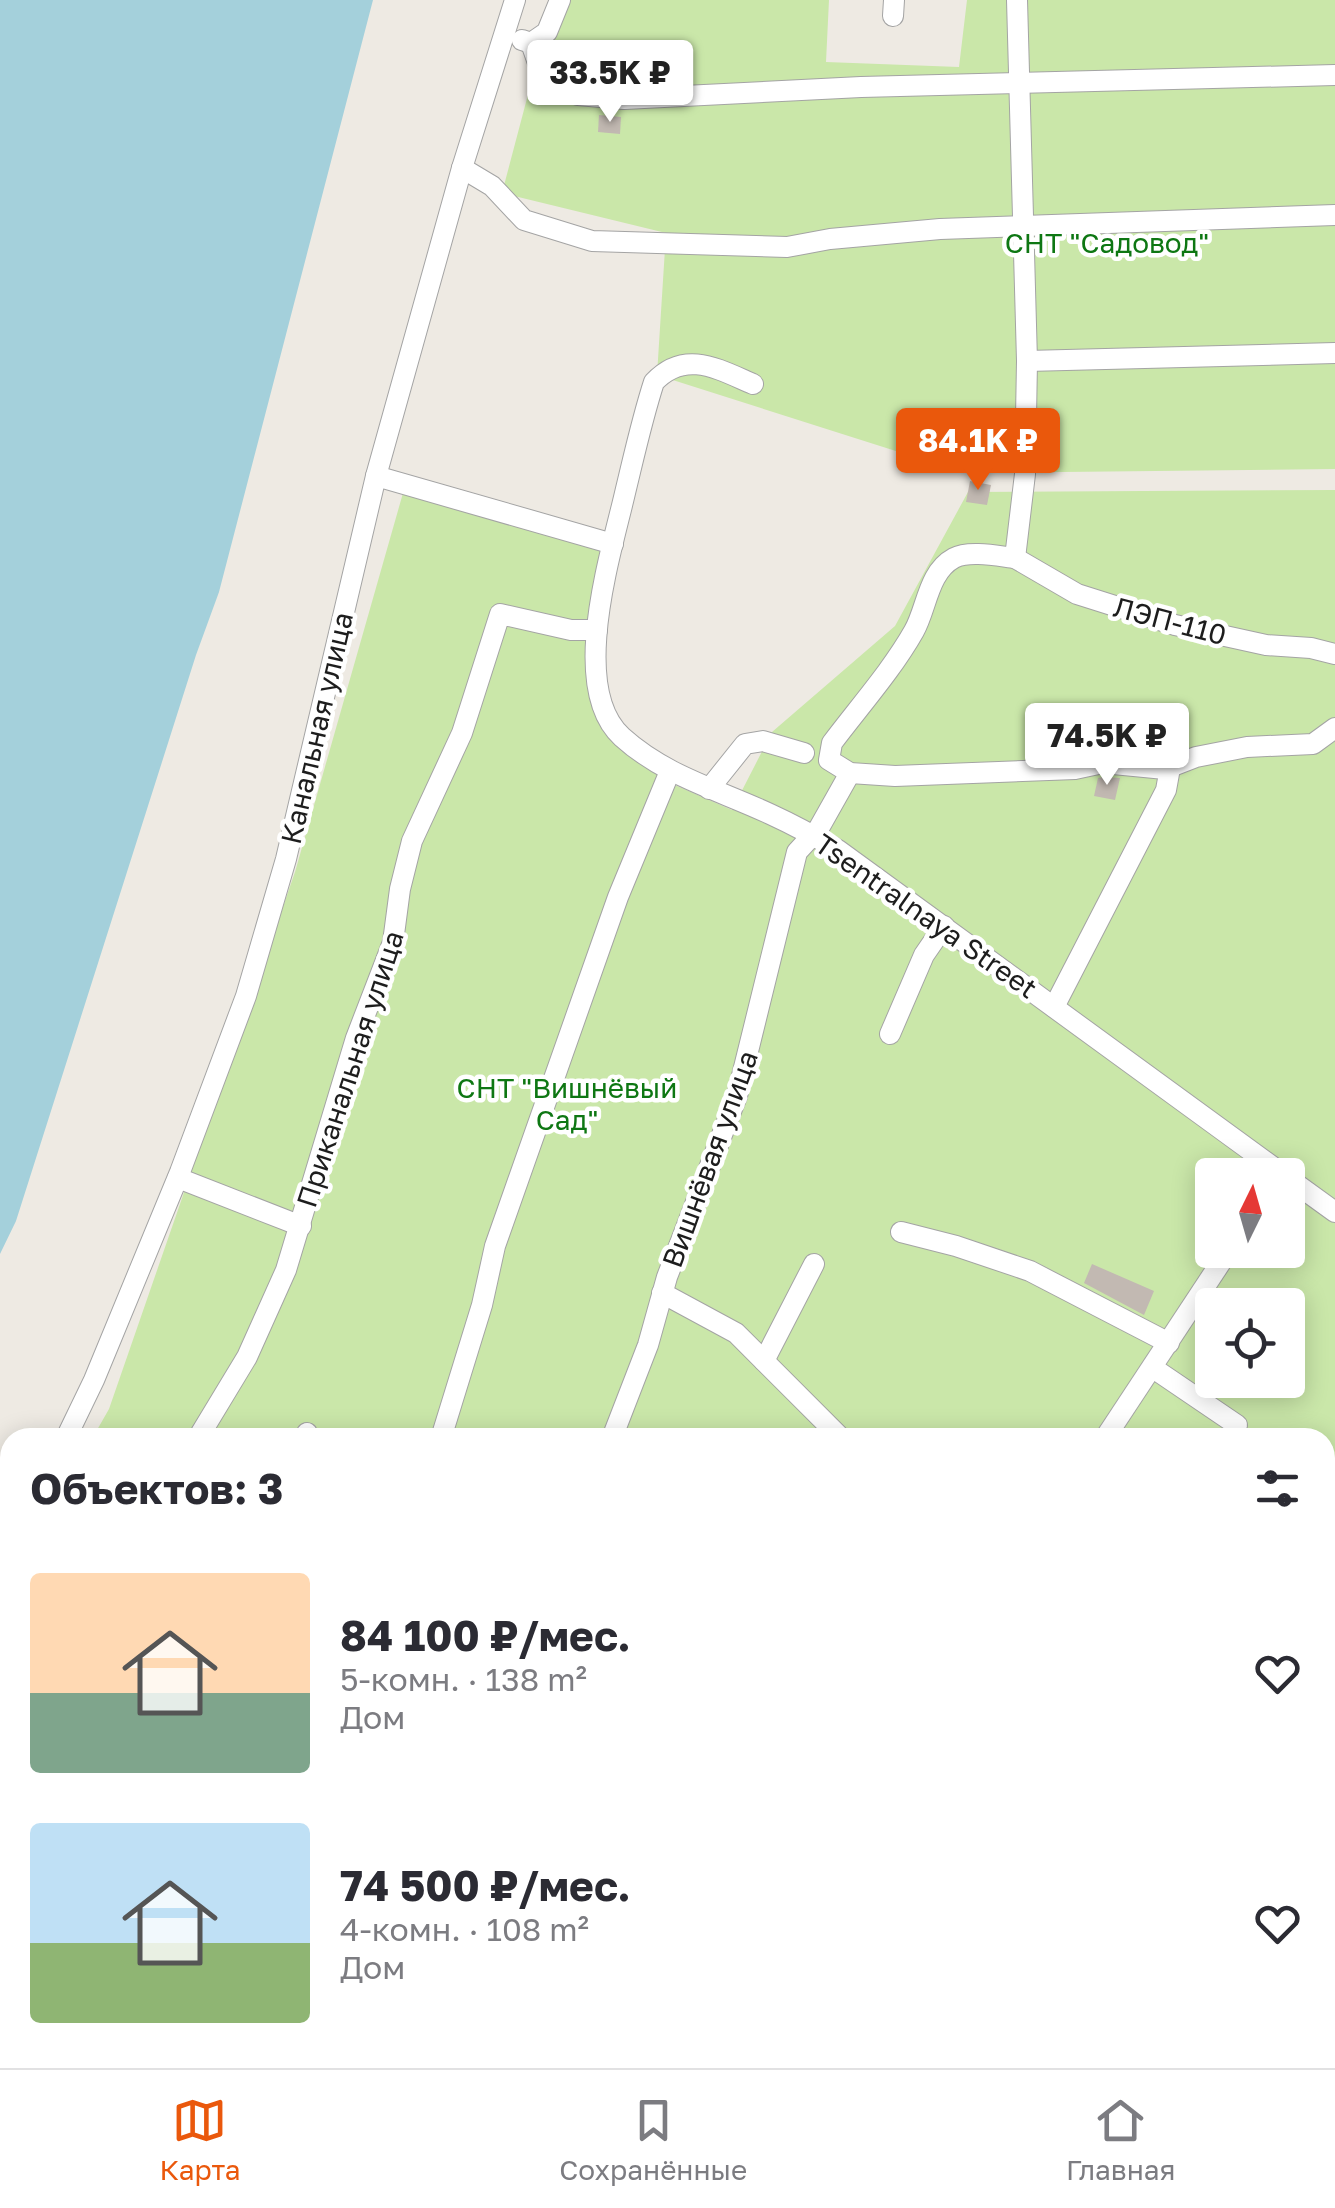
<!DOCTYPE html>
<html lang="ru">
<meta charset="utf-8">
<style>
body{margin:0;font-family:"Golos Text",sans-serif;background:#f7f7f7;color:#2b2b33;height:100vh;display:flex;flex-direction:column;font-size:38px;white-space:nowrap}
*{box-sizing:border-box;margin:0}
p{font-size:32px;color:#7c7c81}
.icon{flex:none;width:55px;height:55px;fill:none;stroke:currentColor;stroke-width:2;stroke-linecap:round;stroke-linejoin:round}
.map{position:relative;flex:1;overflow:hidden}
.panel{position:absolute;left:0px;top:1428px;width:1335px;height:642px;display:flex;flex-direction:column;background:#fff;border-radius:30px 30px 0 0;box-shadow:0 5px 25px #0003}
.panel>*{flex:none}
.needle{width:65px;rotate:5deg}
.controls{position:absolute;left:1195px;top:1158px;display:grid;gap:20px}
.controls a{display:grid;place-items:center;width:110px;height:110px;border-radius:10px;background:#fff;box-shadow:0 5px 25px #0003;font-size:50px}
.price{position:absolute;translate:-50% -85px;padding:0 22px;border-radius:10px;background:#fff;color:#222;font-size:32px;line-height:65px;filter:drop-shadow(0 2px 5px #0008)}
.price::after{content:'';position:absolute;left:50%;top:60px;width:30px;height:22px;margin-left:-15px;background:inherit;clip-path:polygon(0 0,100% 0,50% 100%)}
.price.selected{background:#ea580c;color:#fff}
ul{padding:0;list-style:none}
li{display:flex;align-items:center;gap:30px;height:250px;padding:0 30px}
li span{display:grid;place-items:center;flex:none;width:280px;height:200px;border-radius:10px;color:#555}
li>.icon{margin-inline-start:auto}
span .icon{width:120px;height:120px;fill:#fffc;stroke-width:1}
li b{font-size:42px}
h2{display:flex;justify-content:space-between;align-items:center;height:120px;padding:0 30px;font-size:42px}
.tab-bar{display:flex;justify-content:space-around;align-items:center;height:140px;border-top:2px solid #e1e1e2;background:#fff;font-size:28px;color:#7c7c81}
.tab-bar a{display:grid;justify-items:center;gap:5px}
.tab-bar .selected{color:#ea580c}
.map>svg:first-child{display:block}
.grass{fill:#cae7a9;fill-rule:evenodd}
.water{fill:#a4d0db}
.building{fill:#c2b9b2}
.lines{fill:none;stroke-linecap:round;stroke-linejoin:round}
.minor-casing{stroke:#a4a4a4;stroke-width:22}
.minor{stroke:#fff;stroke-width:20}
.labels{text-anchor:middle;stroke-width:9;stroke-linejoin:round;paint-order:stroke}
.park-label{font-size:28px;fill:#0e7713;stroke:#fff}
.street-label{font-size:28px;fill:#1d1d1d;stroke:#fff}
</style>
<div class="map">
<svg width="1335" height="2068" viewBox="0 0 1335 2068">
<rect width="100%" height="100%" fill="#eeeae3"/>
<g class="grass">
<polygon points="553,0 829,0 826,62 959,67 967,0 1335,0 1335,469 965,473 657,375 666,233 502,193"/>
<path d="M1335 490V2068H0V1614L10 1595V2060H1325V1438L93 1437 109 1409 295 872 403 493 572 536 614 559 597 663 607 727 668 782 732 810 772 732 895 626 968 492ZM1212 1175H1288V1250H1212ZM1212 1305H1288V1380H1212Z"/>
</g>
<polygon class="water" points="0,0 373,0 219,592 196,655 16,1221 0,1254"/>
<g class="building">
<polygon points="599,115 621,117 620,134 598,132"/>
<polygon points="970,481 991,485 987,505 966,502"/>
<polygon points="1104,777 1120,778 1115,800 1094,796 1098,778"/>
<polygon points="1092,1264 1154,1291 1144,1315 1084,1283"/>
</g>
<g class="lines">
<g class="minor-casing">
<g id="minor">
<path d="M1017 0 1027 361 1025 474 1015 558C998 556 969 550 954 558 928 572 927 608 914 631 892 670 859 707 832 743L829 760 850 773 895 776 1075 769 1103 763 1165 769 1196 757 1247 747 1313 744 1335 728"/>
<polyline points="893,16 894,0"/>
<polyline points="522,40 531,43 547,32 560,0"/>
<polyline points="531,43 539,66 562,90 578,95 624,99 861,87 1335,75"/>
<polyline points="462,168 492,186 524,220 592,241 787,247 830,239 940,229 1335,215"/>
<polyline points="1027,361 1335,353"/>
<path d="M753 384C718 369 685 349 654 382 642 419 634 456 625 493 611 554 568 688 622 737 665 776 719 790 770 814 794 825 816 837 838 850L1284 1175"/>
<polyline points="376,476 613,544"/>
<polyline points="1015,558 1077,594 1175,625 1266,645 1311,648 1335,654"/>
<polyline points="709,789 745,744 763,741 804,753"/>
<polyline points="1054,1007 1166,790 1170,768"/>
<polyline points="890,1034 924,955 944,926"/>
<polyline points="178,1178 301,1226"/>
<polyline points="1288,1178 1335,1212"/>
<polyline points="901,1232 956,1246 1030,1271 1169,1343"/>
<polyline points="662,1293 736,1333 841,1438"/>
<polyline points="764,1361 814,1264"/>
<polyline points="1153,1368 1237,1425"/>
<polyline points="66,1438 94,1380 180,1172 246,996 286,859 376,476 462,168 515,0"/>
<polyline points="198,1438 247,1357 286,1270 356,1038 393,942 400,889 412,841 462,733 500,614 571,630 597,630"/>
<polyline points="304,1438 307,1433"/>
<polyline points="441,1438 482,1305 495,1246 618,897 670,771"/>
<polyline points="612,1438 648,1345 667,1277 737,1096 797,852 819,828 850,773"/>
<polyline points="1105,1438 1229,1250"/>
<polyline points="0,1570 10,1550"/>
<polyline points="0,1753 10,1739"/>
<polyline points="844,2060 846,2068"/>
<polyline points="101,2068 114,2060"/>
<polyline points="131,2068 133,2060"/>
<polyline points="412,2068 417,2060"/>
<polyline points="782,2068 788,2060"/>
<polyline points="1046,2068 1058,2060"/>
</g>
</g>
<use href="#minor" class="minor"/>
</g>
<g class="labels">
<g class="park-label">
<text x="1107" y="253">СНТ "Садовод"</text>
<text x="567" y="1098">СНТ "Вишнёвый<tspan x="567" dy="32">Сад"</tspan></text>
</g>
<g class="street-label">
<text transform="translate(1170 621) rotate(15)" y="10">ЛЭП-110</text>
<text transform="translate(317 728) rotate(-77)" y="10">Канальная улица</text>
<text transform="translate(926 916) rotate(35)" y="10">Tsentralnaya Street</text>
<text transform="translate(350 1069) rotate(-72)" y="10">Приканальная улица</text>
<text transform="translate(710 1159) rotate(-70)" y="10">Вишнёвая улица</text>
</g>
</g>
</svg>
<div class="controls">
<a><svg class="needle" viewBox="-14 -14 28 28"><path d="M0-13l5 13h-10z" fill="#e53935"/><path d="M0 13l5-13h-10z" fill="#7c7c81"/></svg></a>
<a><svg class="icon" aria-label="locate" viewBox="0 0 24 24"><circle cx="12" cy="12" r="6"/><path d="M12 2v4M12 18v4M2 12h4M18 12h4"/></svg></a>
</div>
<b class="price" style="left:610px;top:125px">33.5K ₽</b>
<b class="price selected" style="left:978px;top:493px">84.1K ₽</b>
<b class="price" style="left:1107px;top:788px">74.5K ₽</b>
<section class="panel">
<h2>Объектов: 3<svg class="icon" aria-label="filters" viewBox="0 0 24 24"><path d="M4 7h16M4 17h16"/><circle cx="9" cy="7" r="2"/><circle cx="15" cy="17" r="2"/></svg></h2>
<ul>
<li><span style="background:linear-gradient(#ffd9b3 60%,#7fa58c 0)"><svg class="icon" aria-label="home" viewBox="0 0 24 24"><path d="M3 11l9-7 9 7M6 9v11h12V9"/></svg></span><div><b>84 100 ₽/мес.</b><p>5-комн. · 138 m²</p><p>Дом</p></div><svg class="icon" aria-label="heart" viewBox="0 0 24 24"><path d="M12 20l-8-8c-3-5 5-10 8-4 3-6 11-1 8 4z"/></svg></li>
<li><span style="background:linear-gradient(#bfe0f5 60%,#8fb573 0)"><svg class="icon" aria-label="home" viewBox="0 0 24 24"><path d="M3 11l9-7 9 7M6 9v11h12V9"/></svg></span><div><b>74 500 ₽/мес.</b><p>4-комн. · 108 m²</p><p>Дом</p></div><svg class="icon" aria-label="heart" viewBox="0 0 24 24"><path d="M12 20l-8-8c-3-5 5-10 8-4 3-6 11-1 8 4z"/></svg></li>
</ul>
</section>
</div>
<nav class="tab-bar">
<a class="selected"><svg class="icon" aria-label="map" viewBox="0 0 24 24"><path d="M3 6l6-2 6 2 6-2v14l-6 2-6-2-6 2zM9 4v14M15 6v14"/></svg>Карта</a>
<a><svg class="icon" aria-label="saved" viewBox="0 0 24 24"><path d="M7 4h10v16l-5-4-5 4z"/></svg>Сохранённые</a>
<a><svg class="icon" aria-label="home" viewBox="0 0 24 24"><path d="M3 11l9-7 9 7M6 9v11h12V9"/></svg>Главная</a>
</nav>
